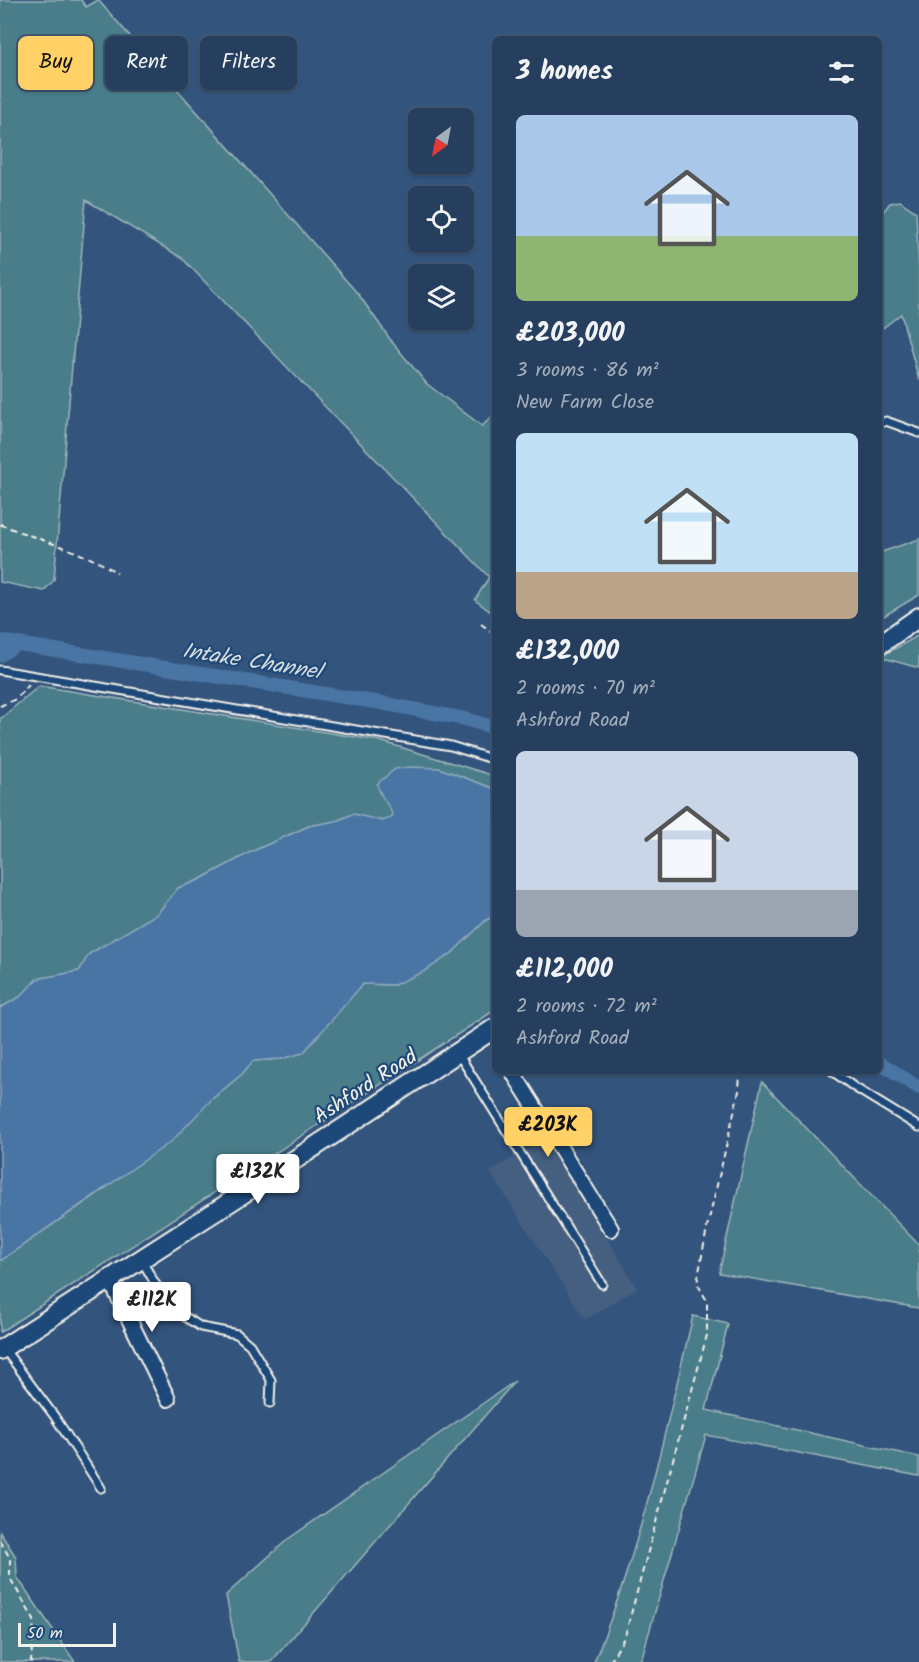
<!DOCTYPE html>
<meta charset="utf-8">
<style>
body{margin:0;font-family:Kalam,sans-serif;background:#324a67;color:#f1f3f6;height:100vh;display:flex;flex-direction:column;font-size:22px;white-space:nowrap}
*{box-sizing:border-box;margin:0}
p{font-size:20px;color:#a4afbc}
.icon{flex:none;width:33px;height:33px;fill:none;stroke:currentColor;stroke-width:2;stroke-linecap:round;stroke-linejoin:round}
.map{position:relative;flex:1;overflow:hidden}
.details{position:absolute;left:492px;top:36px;width:390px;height:1038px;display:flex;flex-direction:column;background:#263f5e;border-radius:9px;box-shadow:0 2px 4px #0004,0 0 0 2px #425873}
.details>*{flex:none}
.guide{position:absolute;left:18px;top:36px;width:384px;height:54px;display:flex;gap:12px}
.needle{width:39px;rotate:212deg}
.controls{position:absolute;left:408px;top:108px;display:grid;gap:12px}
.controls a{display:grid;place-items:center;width:66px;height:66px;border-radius:9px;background:#263f5e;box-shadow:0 2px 4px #0004,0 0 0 2px #425873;font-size:30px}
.scale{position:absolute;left:18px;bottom:15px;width:98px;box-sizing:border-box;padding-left:6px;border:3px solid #f4f1e8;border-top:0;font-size:16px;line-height:21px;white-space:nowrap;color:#f4f1e8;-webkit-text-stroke:4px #1f4a7a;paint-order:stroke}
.price{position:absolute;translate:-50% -51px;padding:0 14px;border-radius:6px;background:#fff;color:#222;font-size:20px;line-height:39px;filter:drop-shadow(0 2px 3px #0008)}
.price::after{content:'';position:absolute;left:50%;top:36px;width:18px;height:14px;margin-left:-9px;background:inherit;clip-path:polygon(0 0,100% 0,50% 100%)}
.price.active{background:#ffd166;color:#111}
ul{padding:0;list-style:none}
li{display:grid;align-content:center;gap:12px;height:318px;padding:0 24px}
li span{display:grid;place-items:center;height:186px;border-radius:9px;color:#555}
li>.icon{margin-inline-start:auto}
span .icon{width:108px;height:108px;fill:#fffc;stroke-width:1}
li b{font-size:26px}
h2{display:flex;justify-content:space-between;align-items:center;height:72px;padding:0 24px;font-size:26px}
.pill{padding:0 21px;border-radius:9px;background:#263f5e;box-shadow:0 2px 4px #0004,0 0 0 2px #425873;font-size:21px;line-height:54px}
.pill.active{background:#ffd166;color:#111}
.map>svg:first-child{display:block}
.built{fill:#455e81}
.green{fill:#4a7d8a;stroke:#9fb7b9;stroke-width:1.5}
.water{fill:#4875a4;stroke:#8da7bf;stroke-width:1.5}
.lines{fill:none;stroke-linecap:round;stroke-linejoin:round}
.canal{stroke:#4875a4;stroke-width:14}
.service-casing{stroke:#f4f1e8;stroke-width:11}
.minor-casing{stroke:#f4f1e8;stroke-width:18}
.secondary-casing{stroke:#f4f1e8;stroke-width:22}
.path{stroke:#f4f1e8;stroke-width:2;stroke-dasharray:6 4.5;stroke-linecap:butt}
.service{stroke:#1f4a7a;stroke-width:7}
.minor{stroke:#1f4a7a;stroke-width:14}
.secondary{stroke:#1f4a7a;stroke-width:18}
.labels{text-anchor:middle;stroke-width:4.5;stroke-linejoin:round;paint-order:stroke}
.street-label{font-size:21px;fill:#f4f1e8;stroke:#1f4a7a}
.water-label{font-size:22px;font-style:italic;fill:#dadede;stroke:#1f4a7a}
</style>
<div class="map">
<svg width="919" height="1662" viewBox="0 0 919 1662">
<rect width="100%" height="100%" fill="#33547d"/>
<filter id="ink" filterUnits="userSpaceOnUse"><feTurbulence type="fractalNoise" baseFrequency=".0167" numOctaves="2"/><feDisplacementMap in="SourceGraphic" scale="12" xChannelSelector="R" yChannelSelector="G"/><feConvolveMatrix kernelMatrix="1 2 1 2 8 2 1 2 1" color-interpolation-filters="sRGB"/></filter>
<g filter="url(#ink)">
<polygon class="built" points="546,1137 637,1288 585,1320 490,1172"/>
<g class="green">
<polygon points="0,0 81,0 86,7 98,0 359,295 392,342 427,384 482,426 495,414 495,615 475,600 489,577 182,258 86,200 54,580 44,591 0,582"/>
<polygon points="900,201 916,212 919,271 919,380 901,314 879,331 879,217 890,203"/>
<polygon points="919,539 919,595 879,619 879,553"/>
<polygon points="919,635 919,668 880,657"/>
<polygon points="39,686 380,741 495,776 495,789 439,768 379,792 390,805 393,817 382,821 353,814 336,821 309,826 251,852 199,880 178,888 157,914 89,954 80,971 37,979 20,997 0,1008 0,719"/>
<polygon points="495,916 495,1010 0,1332 0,1261 106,1188 242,1074 253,1061 281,1059 363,984 394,985 451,954 486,920"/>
<polygon points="762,1082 919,1245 919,1308 719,1273"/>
<path d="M693 1316 728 1324 706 1410 919 1457V1476L706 1435 642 1657 639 1662H594C640 1551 665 1432 693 1316Z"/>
<polygon points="515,1381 271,1662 239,1662 226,1595 288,1539"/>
<polygon points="0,1532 16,1557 17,1577 75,1662 0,1662"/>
</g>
<path class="water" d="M409 767 439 768 495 789V916L486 920 451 954 425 971 394 985 363 984 303 1053 281 1059 253 1061 242 1074 213 1098 172 1141 0 1261V1008L20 997 37 979 79 971 89 954 157 914 178 888 199 880 251 852 309 826 336 821 353 814 382 821 393 817C390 804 379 796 377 784L395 769Z"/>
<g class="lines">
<g class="canal">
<polyline points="0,641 381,703 465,719 495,728"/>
<polyline points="0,655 17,644"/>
<polyline points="879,1062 919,1088"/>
</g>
<g class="service-casing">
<g id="service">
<polyline points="879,424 886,421 919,433"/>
<polyline points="0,670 451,746 495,760"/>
<polyline points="459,1055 602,1284"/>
<polyline points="832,1071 854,1087 919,1127"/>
<polyline points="142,1261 156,1285 185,1317 201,1327 237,1334 250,1345 271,1380 270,1403"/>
<polyline points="5,1350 55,1417 101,1488"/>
</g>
</g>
<g class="minor-casing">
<g id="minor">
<polyline points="512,1071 611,1229"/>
<polyline points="110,1280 168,1399"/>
</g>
</g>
<g class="secondary-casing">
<g id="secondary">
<polyline points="879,645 919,617"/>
<polyline points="0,1350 261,1182 495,1028"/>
</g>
</g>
<g class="path">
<path d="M0 524C37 540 85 551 117 573"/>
<polyline points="481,624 495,634"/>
<polyline points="0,706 16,699 29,685"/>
<polyline points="0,1541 10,1558 10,1578 34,1620 31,1662"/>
<polyline points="610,1662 625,1636 707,1335 707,1301 697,1283 707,1228 739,1091 740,1071"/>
</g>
<use href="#service" class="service"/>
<use href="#minor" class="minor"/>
<use href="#secondary" class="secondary"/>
</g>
</g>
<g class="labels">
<g class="street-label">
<text transform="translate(365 1086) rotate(-33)" y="7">Ashford Road</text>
</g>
<g class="water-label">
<text transform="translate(252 660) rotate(9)" y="8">Intake Channel</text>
</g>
</g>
</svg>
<div class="controls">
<a><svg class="needle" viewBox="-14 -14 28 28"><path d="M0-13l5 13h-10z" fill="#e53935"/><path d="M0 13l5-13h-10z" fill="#a4afbc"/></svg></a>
<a><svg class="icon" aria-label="locate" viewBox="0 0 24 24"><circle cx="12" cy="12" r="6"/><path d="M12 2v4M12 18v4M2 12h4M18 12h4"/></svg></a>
<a><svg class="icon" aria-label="layers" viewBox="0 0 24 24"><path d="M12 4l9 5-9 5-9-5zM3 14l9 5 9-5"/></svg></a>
</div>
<div class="scale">50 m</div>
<b class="price active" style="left:548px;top:1158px">£203K</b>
<b class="price" style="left:258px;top:1205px">£132K</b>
<b class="price" style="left:152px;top:1333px">£112K</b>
<div class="guide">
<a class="pill active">Buy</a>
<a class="pill">Rent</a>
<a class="pill">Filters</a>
</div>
<section class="details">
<h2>3 homes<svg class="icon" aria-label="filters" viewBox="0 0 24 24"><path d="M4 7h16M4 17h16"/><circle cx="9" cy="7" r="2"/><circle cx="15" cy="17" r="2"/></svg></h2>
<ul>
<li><span style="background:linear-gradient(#a9c7e8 65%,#8fb573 0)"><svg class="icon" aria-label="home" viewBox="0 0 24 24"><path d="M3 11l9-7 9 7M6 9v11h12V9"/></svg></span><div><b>£203,000</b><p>3 rooms · 86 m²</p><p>New Farm Close</p></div></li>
<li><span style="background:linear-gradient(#bfe0f5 75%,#b9a48a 0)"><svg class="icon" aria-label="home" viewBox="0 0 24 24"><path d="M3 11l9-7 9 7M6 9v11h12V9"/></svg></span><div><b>£132,000</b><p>2 rooms · 70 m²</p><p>Ashford Road</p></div></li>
<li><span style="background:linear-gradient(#c9d6e8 75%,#9aa5b1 0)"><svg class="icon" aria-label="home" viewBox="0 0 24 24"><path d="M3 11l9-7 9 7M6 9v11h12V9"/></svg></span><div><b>£112,000</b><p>2 rooms · 72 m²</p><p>Ashford Road</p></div></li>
</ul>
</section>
</div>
